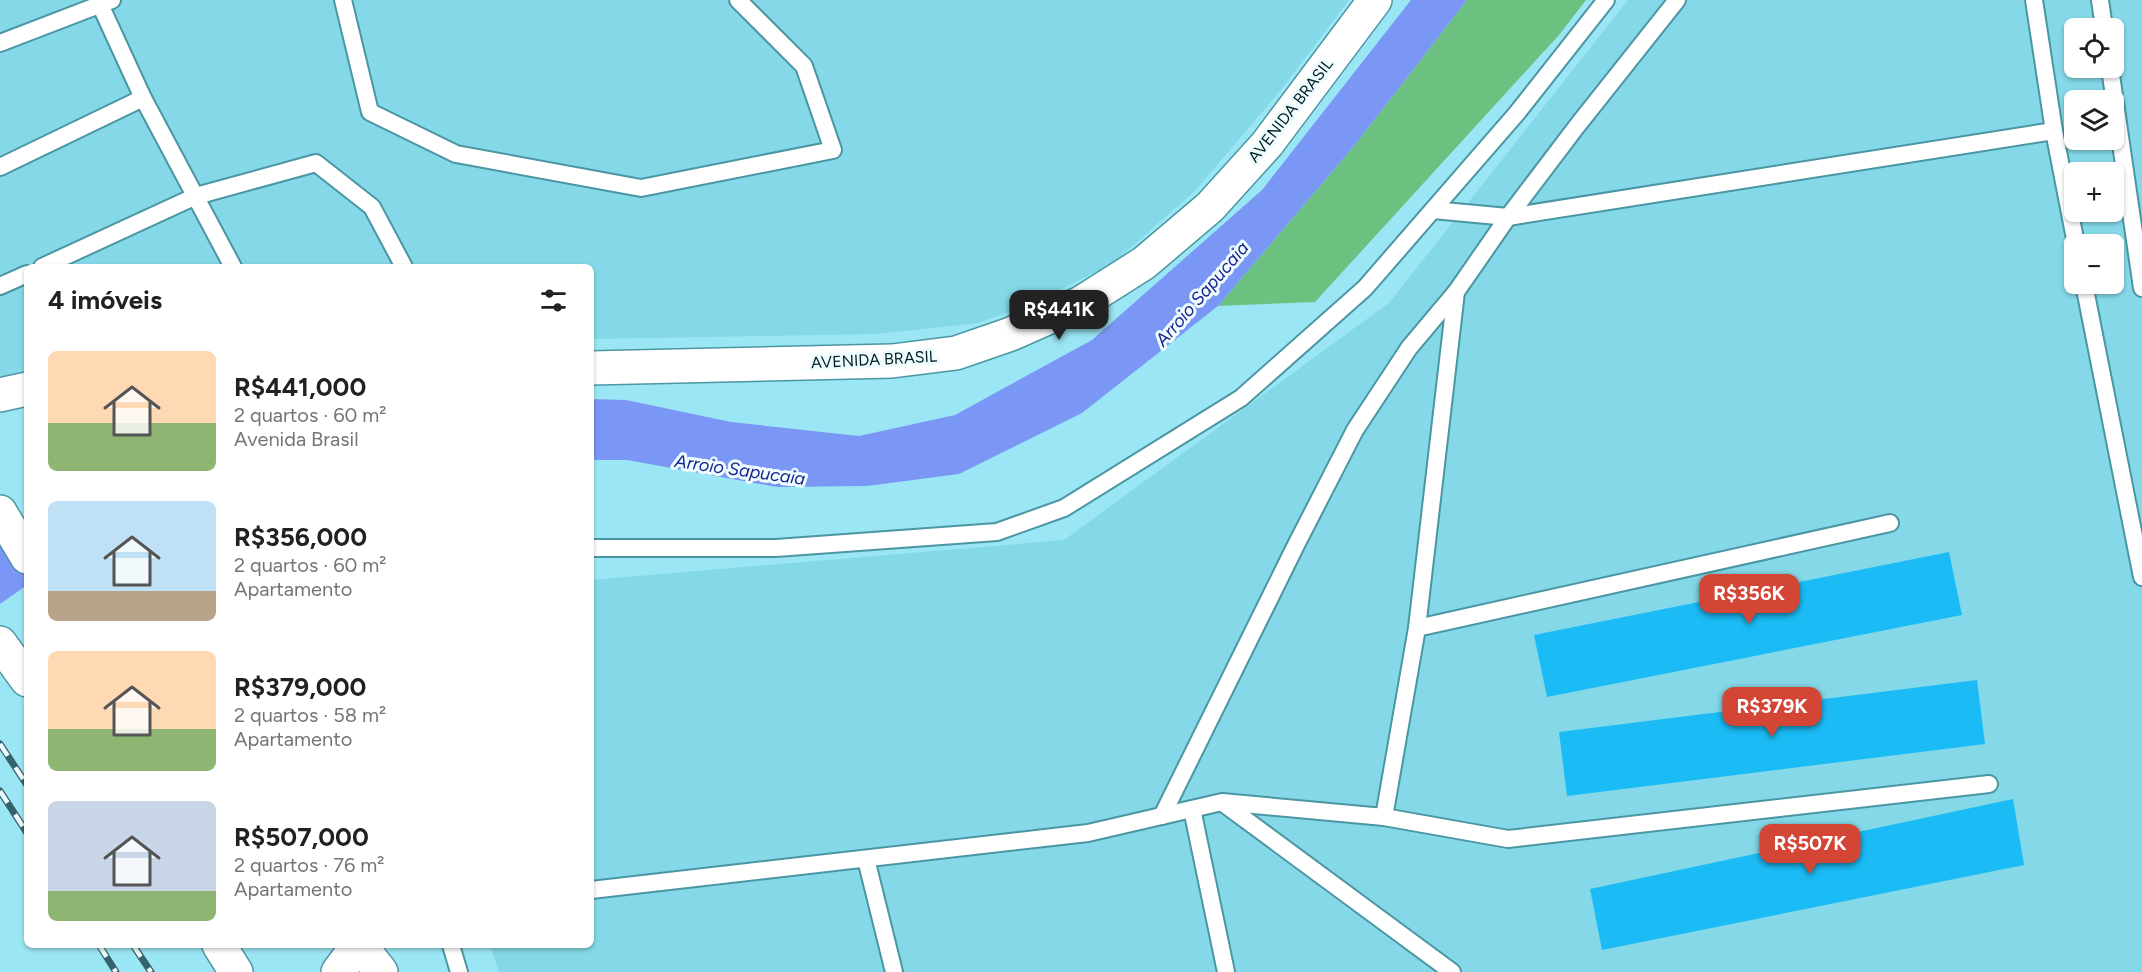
<!DOCTYPE html>
<html lang="pt">
<meta charset="utf-8">
<style>
body{margin:0;font-family:Figtree,sans-serif;background:#f6f6f6;color:#202124;height:100vh;display:flex;flex-direction:column;font-size:22px;white-space:nowrap}
*{box-sizing:border-box;margin:0}
p{font-size:20px;color:#757577}
.icon{flex:none;width:33px;height:33px;fill:none;stroke:currentColor;stroke-width:2;stroke-linecap:round;stroke-linejoin:round}
.map{position:relative;flex:1;overflow:hidden}
.drawer{position:absolute;left:24px;top:264px;width:570px;height:684px;display:flex;flex-direction:column;background:#fff;border-radius:9px;box-shadow:0 2px 4px #0004}
.drawer>*{flex:none}
.buttons{position:absolute;left:2064px;top:18px;display:grid;gap:12px}
.buttons a{display:grid;place-items:center;width:60px;height:60px;border-radius:9px;background:#fff;box-shadow:0 2px 4px #0004;font-size:30px}
.price{position:absolute;translate:-50% -51px;padding:0 14px;border-radius:12px;background:#d34635;color:#fff;font-size:20px;line-height:39px;filter:drop-shadow(0 2px 3px #0008)}
.price::after{content:'';position:absolute;left:50%;top:36px;width:18px;height:14px;margin-left:-9px;background:inherit;clip-path:polygon(0 0,100% 0,50% 100%)}
.price.on{background:#222;color:#fff}
ul{padding:0;list-style:none}
li{display:flex;align-items:center;gap:18px;height:150px;padding:0 24px}
li span{display:grid;place-items:center;flex:none;width:168px;height:120px;border-radius:9px;color:#555}
li>.icon{margin-inline-start:auto}
span .icon{width:72px;height:72px;fill:#fffc;stroke-width:1}
li b{font-size:26px}
h2{display:flex;justify-content:space-between;align-items:center;height:72px;padding:0 24px;font-size:26px}
.map>svg:first-child{display:block}
.built{fill:#84d8e7;fill-rule:evenodd}
.green{fill:#6cc180}
.water{fill:#7b97f6}
.building{fill:#1bbcf5}
.lines{fill:none;stroke-linecap:round;stroke-linejoin:round}
.service-casing{stroke:#4b96a3;stroke-width:20}
.secondary-casing{stroke:#4b96a3;stroke-width:36}
.primary-casing{stroke:#4b96a3;stroke-width:36}
.service{stroke:#fff;stroke-width:16}
.secondary{stroke:#fff;stroke-width:33}
.primary{stroke:#fff;stroke-width:33}
.rail-casing{stroke:#35636c;stroke-width:7}
.rail{stroke:#eefcfe;stroke-width:4.5;stroke-dasharray:14;stroke-linecap:butt}
.labels{text-anchor:middle;stroke-width:6;stroke-linejoin:round;paint-order:stroke}
.street-label{font-size:16px;fill:#001f24;stroke:#eefcfe}
.water-label{font-size:18px;font-style:italic;fill:#1b228f;stroke:#eefcfe}
</style>
<div class="map">
<svg width="2142" height="972" viewBox="0 0 2142 972">
<rect width="100%" height="100%" fill="#9be6f4"/>
<g class="built">
<polygon points="0,0 1349,0 1280,91 1195,191 1112,264 1024,307 978,323 877,334 591,339 591,267 27,267 27,378 0,381"/>
<path d="M1628 0H2142V972H499L490 945H591V580L1064 540 1389 303ZM2074 28H2114V68H2074ZM2074 100H2114V140H2074ZM2074 172H2114V212H2074ZM2074 244H2114V284H2074Z"/>
</g>
<polygon class="green" points="1467,0 1586,0 1559,35 1315,302 1218,306 1354,146"/>
<g class="water">
<polygon points="1411,0 1467,0 1354,146 1218,306 1082,413 959,474 867,486 777,487 627,460 591,460 591,399 626,400 731,422 859,436 955,415 1092,340 1262,190"/>
<polygon points="27,523 27,585 0,604 0,539"/>
</g>
<g class="building">
<polygon points="1949,552 1962,615 1547,697 1534,635"/>
<polygon points="1977,680 1985,744 1567,796 1559,732"/>
<polygon points="2013,799 2024,865 1602,950 1590,889"/>
</g>
<g class="lines">
<g class="service-casing">
<g id="service">
<polyline points="98,0 143,98 233,267"/>
<polyline points="343,0 370,112 456,154 641,188 833,150 804,66 738,0"/>
<polyline points="2034,0 2054,131 2076,244"/>
<polyline points="2100,0 2104,28"/>
<polyline points="0,43 112,0"/>
<polyline points="2110,68 2142,288"/>
<polyline points="0,167 143,98"/>
<polyline points="1433,210 1508,217 2054,131"/>
<polyline points="42,267 196,196 316,163 372,207 404,267"/>
<polyline points="2084,284 2142,577"/>
<polyline points="0,286 27,274"/>
<polyline points="591,548 776,548 997,532 1064,508 1241,398 1365,288 1517,113 1606,0"/>
<polyline points="1417,628 1456,292 1508,217 1577,126 1677,0"/>
<polyline points="1223,803 1452,972"/>
<polyline points="1192,809 1226,972"/>
<polyline points="1162,816 1296,545 1355,430 1409,348 1456,292"/>
<polyline points="1384,817 1508,839 1989,784"/>
<polyline points="866,859 894,972"/>
<polyline points="591,890 1088,833 1222,802 1384,817 1417,628 1890,523"/>
<polyline points="451,945 459,972"/>
</g>
</g>
<g class="secondary-casing">
<g id="secondary">
<polyline points="591,368 892,361 956,353 1011,334 1081,303 1144,263 1210,207 1267,144 1375,0"/>
<polyline points="0,395 27,389"/>
</g>
</g>
<g class="primary-casing">
<g id="primary">
<polyline points="0,512 27,557"/>
<polyline points="0,643 27,680"/>
<polyline points="219,945 236,972"/>
<polyline points="360,945 381,972"/>
<polyline points="338,972 358,945"/>
</g>
</g>
<use href="#service" class="service"/>
<use href="#secondary" class="secondary"/>
<use href="#primary" class="primary"/>
<g class="rail-casing">
<g id="rail">
<polyline points="0,744 27,785"/>
<polyline points="0,791 27,833"/>
<polyline points="99,945 116,972"/>
<polyline points="133,945 151,972"/>
</g>
</g>
<use href="#rail" class="rail"/>
</g>
<g class="labels">
<g class="street-label">
<text transform="translate(1290 110) rotate(-52)" y="6">AVENIDA BRASIL</text>
<text transform="translate(874 359) rotate(-3)" y="6">AVENIDA BRASIL</text>
</g>
<g class="water-label">
<text transform="translate(1202 294) rotate(-49)" y="6">Arroio Sapucaia</text>
<text transform="translate(740 470) rotate(8)" y="6">Arroio Sapucaia</text>
</g>
</g>
</svg>
<div class="buttons">
<a><svg class="icon" aria-label="locate" viewBox="0 0 24 24"><circle cx="12" cy="12" r="6"/><path d="M12 2v4M12 18v4M2 12h4M18 12h4"/></svg></a>
<a><svg class="icon" aria-label="layers" viewBox="0 0 24 24"><path d="M12 4l9 5-9 5-9-5zM3 14l9 5 9-5"/></svg></a>
<a>+</a>
<a>−</a>
</div>
<b class="price on" style="left:1059px;top:341px">R$441K</b>
<b class="price" style="left:1749px;top:625px">R$356K</b>
<b class="price" style="left:1772px;top:738px">R$379K</b>
<b class="price" style="left:1810px;top:875px">R$507K</b>
<section class="drawer">
<h2>4 imóveis<svg class="icon" aria-label="filters" viewBox="0 0 24 24"><path d="M4 7h16M4 17h16"/><circle cx="9" cy="7" r="2"/><circle cx="15" cy="17" r="2"/></svg></h2>
<ul>
<li><span style="background:linear-gradient(#ffd9b3 60%,#8fb573 0)"><svg class="icon" aria-label="home" viewBox="0 0 24 24"><path d="M3 11l9-7 9 7M6 9v11h12V9"/></svg></span><div><b>R$441,000</b><p>2 quartos · 60 m²</p><p>Avenida Brasil</p></div></li>
<li><span style="background:linear-gradient(#bfe0f5 75%,#b9a48a 0)"><svg class="icon" aria-label="home" viewBox="0 0 24 24"><path d="M3 11l9-7 9 7M6 9v11h12V9"/></svg></span><div><b>R$356,000</b><p>2 quartos · 60 m²</p><p>Apartamento</p></div></li>
<li><span style="background:linear-gradient(#ffd9b3 65%,#8fb573 0)"><svg class="icon" aria-label="home" viewBox="0 0 24 24"><path d="M3 11l9-7 9 7M6 9v11h12V9"/></svg></span><div><b>R$379,000</b><p>2 quartos · 58 m²</p><p>Apartamento</p></div></li>
<li><span style="background:linear-gradient(#c9d6e8 75%,#8fb573 0)"><svg class="icon" aria-label="home" viewBox="0 0 24 24"><path d="M3 11l9-7 9 7M6 9v11h12V9"/></svg></span><div><b>R$507,000</b><p>2 quartos · 76 m²</p><p>Apartamento</p></div></li>
</ul>
</section>
</div>
